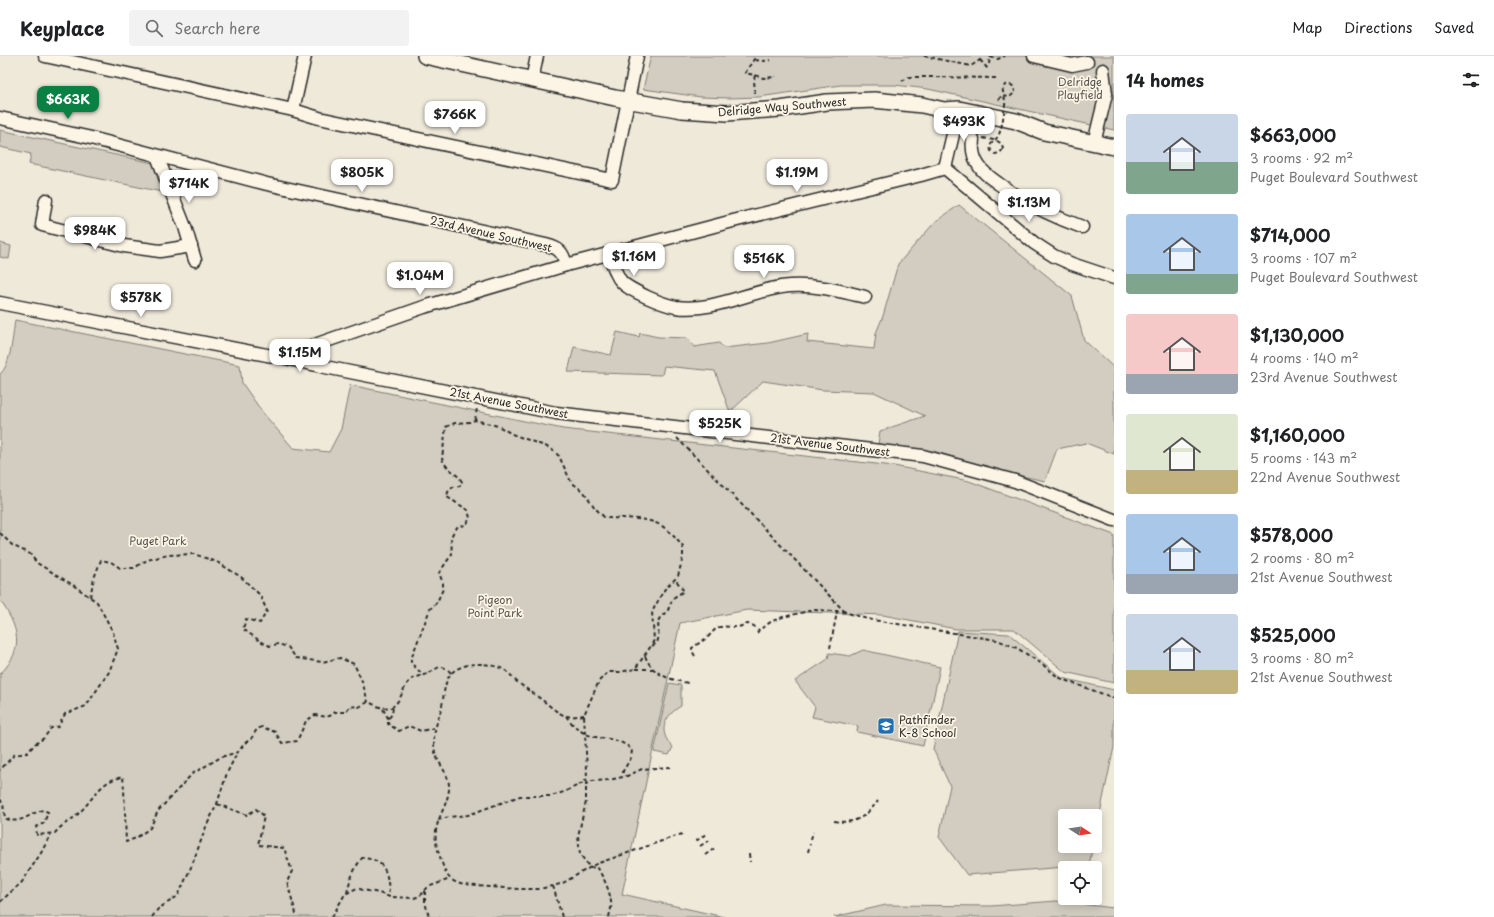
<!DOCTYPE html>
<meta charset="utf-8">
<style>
body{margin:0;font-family:"Playpen Sans",sans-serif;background:#f2f2f2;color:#202124;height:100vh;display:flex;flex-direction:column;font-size:15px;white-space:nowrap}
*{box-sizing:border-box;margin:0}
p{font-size:13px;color:#757577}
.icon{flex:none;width:22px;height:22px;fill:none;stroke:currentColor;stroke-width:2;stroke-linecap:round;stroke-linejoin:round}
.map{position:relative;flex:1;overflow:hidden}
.panel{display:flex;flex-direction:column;background:#fff;width:380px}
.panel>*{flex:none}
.needle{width:26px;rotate:102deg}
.buttons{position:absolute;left:1058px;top:753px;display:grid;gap:8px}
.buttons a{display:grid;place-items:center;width:44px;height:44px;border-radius:4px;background:#fff;box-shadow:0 2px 10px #0003;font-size:20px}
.price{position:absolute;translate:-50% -34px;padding:0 9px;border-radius:8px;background:#fff;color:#222;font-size:13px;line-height:26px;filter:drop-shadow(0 1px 2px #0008)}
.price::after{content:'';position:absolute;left:50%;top:24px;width:12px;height:9px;margin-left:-6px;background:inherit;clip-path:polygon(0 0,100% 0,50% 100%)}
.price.selected{background:#0b8043;color:#fff}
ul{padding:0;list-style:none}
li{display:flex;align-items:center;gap:12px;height:100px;padding:0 12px}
li span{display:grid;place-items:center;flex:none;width:112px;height:80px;border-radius:4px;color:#555}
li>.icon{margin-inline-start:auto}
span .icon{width:48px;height:48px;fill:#fffc;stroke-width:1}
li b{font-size:17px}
h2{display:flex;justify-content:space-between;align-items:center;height:48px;padding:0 12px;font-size:17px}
header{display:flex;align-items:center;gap:24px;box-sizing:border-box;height:56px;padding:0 20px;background:#fff;border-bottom:1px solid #e0e0e0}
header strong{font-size:19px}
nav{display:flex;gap:22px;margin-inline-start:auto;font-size:14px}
.search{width:280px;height:36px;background:#f2f2f2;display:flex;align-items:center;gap:10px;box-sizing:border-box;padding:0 14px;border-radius:4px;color:#757577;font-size:15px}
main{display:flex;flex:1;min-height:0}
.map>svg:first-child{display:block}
.green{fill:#d2cdc0;stroke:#7e7c76}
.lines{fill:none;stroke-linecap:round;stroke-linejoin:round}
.minor-casing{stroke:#2b2b2b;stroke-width:15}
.major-casing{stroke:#2b2b2b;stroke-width:18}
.path{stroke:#2b2b2b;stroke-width:2;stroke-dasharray:4 3;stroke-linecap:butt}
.minor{stroke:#fcf5e5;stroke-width:12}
.major{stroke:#fcf5e5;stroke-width:15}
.path-bridge{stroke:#2b2b2b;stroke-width:2;stroke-dasharray:4 3;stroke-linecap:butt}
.labels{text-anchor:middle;stroke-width:3.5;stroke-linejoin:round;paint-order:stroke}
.park-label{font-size:11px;fill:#555450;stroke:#fcf5e5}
.street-label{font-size:11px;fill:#2b2b2b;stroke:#fcf5e5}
.poi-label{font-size:11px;fill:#2b2b2b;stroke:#fcf5e5;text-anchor:start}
</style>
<header>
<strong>Keyplace</strong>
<div class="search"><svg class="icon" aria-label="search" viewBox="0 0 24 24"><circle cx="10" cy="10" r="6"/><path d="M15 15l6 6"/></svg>Search here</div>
<nav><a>Map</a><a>Directions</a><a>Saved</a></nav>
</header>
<main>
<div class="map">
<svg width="1114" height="861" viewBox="0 0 1114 861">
<rect width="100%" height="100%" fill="#efe9da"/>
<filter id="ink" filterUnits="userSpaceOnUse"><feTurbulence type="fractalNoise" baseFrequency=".025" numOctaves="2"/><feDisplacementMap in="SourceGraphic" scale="8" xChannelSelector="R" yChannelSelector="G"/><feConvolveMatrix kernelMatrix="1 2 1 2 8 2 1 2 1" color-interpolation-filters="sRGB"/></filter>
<g filter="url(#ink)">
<g class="green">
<polygon points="651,0 1114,0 1114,74 928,33 895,29 841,29 759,41 729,42 701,41 643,33"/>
<polygon points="0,74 153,107 162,136 29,108 31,98 0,91"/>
<polygon points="959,149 1072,240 1084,284 1114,312 1114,398 1086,387 1057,393 1045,425 1004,416 933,395 878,388 880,375 925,360 874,336 823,334 763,325 730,356 715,315 664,310 662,319 568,316 574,291 611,299 617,276 639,281 640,277 658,281 687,282 694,291 719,287 724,292 768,287 808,278 807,286 874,293 876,277 883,260 898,208 935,166"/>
<polygon points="0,187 11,190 9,203 0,201"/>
<path d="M15 264 240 309 242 327 263 357 293 392 329 396 341 373 350 329 563 373 894 410 969 425 1114 479V627L1065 616 1014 573H956L883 559 747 554 680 567 622 838 724 861H0V618C26 592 18 571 0 544V318C11 309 13 278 15 264Z"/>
<polygon points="958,575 1009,578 1062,622 1114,634 1114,691 1095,781 1095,760 1065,760 1065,790 1093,790 1089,809 967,819 939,781 950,730 933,693"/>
<polygon points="863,594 940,611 923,690 857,676 858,670 812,661 815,651 795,625 828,603 829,597 850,600"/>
<path d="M669 627 681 629V650C664 660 657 676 673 691L669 699 654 696Z"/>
<polygon points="1056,845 1114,852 1114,861 834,861 886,849 991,850"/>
</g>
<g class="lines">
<g class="minor-casing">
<g id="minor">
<polyline points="45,0 293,54 319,62 612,124 637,0"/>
<polyline points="1034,0 1072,9 1087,6"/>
<polyline points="532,24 537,0"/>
<polyline points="293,54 305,0"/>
<path d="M0 62 87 81 267 128 546 189C559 192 563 196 566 209"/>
<path d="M973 83C972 92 973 102 979 110 984 118 992 123 999 128 1025 147 1052 160 1082 171"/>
<polyline points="1094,87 1106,38 1103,14"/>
<polyline points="157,100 185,171 195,204"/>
<polyline points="945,112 1034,187 1054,200 1072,208 1114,222"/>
<polyline points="945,112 959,53"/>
<polyline points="46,144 42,169 124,190 160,195 191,190"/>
<path d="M609 197C619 227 618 227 647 241 656 245 666 249 676 251 711 256 746 237 781 231 810 227 837 234 865 241"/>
<polyline points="0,247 267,299 281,301 325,311 556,357 923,400 1015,425 1114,464"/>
<polyline points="283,300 424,251 566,209 733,165 921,119 945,112"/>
</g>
</g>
<g class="major-casing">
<polyline id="major" points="425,0 615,42 682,54 727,57 780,53 827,46 874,44 922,49 944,54 959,53 1016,65 1044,76 1114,91"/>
</g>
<g class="path">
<polyline points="924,0 971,10 980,4 981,0"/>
<polyline points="755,4 763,5 771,4"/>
<polyline points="980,4 988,13"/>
<polyline points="989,8 990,1 998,3 1005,0"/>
<polyline points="755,19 763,22 776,21"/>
<polyline points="902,25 909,21 930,21 997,22"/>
<polyline points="755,37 754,24 755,19 745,17 756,0"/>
<polyline points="999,44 1001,40 1010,41 1015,36"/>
<path d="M983 82C991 84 1002 83 1003 93"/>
<polyline points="475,364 477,352"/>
<polyline points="677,382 748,455 845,556"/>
<polyline points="0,477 12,489 30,498 37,507 73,529 97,546 113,576 118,593 109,616 86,650 65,658 58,671 51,672 44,682 35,688 27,697 14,699 0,714"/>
<polyline points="90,541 94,522 101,504 111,506 120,512 134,512 147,504 168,499 194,498 217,506 241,521 260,539 267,555 260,567 246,563 243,573 260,585 270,590 278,588 288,591 296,602 322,606 340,602 354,608 362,625 368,646"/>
<polyline points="757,577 759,574 772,565 783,561 813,554 837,555 845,556 867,563 997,584 1017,592 1042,608 1058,621 1067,625 1114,642"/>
<path d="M652 590 657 587C660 579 657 572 659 563L668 554 673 542 684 535 675 523"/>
<polyline points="830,592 837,556"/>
<path d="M645 600C653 619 668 623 688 627"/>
<path d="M695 600 692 595V592C697 588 703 585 708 581 712 577 715 572 720 571 729 569 737 574 745 568 752 568 754 570 759 574"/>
<polyline points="636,613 653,613"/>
<path d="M451 617C439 603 434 618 423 619L411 607V603L430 553 437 546 443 533V527L439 517 452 498 451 481 453 477 458 470 466 469 470 462 468 454 447 441 448 436 453 431 460 430 462 426C457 416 445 413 442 402L446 371 455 367 470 366 475 364 498 370 512 378 550 392 559 400 571 426 584 436 595 452 604 461C610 463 616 462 623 462 655 464 662 465 683 491V501L678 520 664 534 652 556 654 584 651 590 635 613 620 616H609L605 619 599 625 584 659 587 715 586 728"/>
<polyline points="383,653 388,662 388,668 399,675 409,670 421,675 434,672"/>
<path d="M584 659C579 660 572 661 566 660 559 658 551 651 546 647 536 639 526 633 516 625 512 621 508 615 503 613 489 607 472 606 459 612 442 619 445 640 441 654 436 669 432 680 435 696 438 708 448 716 449 729 450 745 438 759 436 775 434 786 439 797 442 807 447 821 449 825 464 829L519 833H539L553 830 563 827 596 808 682 778"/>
<path d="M566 660C570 666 577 673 584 677 599 685 617 679 632 694L631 702 623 715V717L626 720"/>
<polyline points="389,662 392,658 393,651"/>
<path d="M0 743 3 748 5 762C19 770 30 757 43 754L48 756 44 767 36 771 37 779 55 777C61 769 71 765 79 757 94 743 100 724 123 721 125 742 125 764 126 786L136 782 150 772 158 755 192 718 221 701 238 696 245 687 251 683 257 673 262 671 275 676 282 687 297 685 306 665 315 659C323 660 329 663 335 656H345L350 650 359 651 368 646 382 652 392 651C406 641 401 623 421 620"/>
<polyline points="217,748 247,759 256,753 264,760 258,789 284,792 292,815 287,826 297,861"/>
<polyline points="438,764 449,761 468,759 520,740 551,740 564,736 583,727 585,724"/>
<path d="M834 765C856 768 864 762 878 745"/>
<polyline points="811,783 813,776"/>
<polyline points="696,785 706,778"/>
<polyline points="700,790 710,784"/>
<polyline points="808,796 810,788"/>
<polyline points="749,798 750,806"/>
<polyline points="705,799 715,792"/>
<polyline points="553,830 562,861"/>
<polyline points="425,835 425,846 429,861"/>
<path d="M347 836C350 824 354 812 362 802 387 803 388 819 389 840"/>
<polyline points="0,846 22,826 41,797 51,778"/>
<polyline points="152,861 158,853 178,840 192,809 206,771 217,748 227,717 237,697"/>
<polyline points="332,861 345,838 357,832 363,834 379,837 390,841 414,842 420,840 428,831 450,823"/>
<path d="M609 861C610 856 612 851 611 846 610 835 603 819 596 811L590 812 580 798 578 780 586 746V728L592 725 609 724 627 720 642 713 671 711"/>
</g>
<use href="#minor" class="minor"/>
<use href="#major" class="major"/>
<path class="path-bridge" d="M1003 93 1000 97 995 98 991 95 990 90C992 86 996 84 998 80 1002 74 1004 56 1005 49 1007 41 996 29 1010 28L1014 31 1015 36"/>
</g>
</g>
<defs>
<g id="school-square" transform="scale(0.9)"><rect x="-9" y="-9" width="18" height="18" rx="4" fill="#1f6fb2" stroke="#fcf5e5"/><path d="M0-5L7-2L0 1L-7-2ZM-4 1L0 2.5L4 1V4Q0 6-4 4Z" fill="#fff"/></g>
</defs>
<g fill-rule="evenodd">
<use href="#school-square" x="886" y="670"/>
</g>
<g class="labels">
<g class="park-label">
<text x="1080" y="30">Delridge<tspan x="1080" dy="13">Playfield</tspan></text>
<text x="158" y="489">Puget Park</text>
<text x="495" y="548">Pigeon<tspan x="495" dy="13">Point Park</tspan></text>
</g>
<g class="street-label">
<text transform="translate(782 51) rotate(-5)" y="4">Delridge Way Southwest</text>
<text transform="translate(491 178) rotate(13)" y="4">23rd Avenue Southwest</text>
<text transform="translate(509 347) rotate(11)" y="4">21st Avenue Southwest</text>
<text transform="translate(830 389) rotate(7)" y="4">21st Avenue Southwest</text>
</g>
<g class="poi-label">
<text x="899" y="668">Pathfinder<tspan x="899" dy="13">K-8 School</tspan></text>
</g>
</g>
</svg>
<div class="buttons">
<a><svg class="needle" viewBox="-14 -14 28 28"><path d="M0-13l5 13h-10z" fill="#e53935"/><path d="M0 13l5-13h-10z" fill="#757577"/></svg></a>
<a><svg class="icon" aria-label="locate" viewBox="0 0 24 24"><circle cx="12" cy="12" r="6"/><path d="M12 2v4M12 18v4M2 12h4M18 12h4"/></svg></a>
</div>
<b class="price selected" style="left:68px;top:64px">$663K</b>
<b class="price" style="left:455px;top:79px">$766K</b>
<b class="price" style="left:964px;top:86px">$493K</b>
<b class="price" style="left:362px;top:137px">$805K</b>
<b class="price" style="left:797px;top:137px">$1.19M</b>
<b class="price" style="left:189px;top:148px">$714K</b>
<b class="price" style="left:1029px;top:167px">$1.13M</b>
<b class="price" style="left:95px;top:195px">$984K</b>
<b class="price" style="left:634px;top:221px">$1.16M</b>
<b class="price" style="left:764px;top:223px">$516K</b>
<b class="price" style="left:420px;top:240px">$1.04M</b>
<b class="price" style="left:141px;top:262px">$578K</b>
<b class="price" style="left:300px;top:317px">$1.15M</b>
<b class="price" style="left:720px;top:388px">$525K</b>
</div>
<section class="panel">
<h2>14 homes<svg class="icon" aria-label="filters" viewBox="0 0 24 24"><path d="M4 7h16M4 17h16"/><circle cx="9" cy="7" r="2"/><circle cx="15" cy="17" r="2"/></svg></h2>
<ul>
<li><span style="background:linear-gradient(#c9d6e8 60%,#7fa58c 0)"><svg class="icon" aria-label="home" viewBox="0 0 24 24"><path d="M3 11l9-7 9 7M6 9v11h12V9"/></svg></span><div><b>$663,000</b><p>3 rooms · 92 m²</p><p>Puget Boulevard Southwest</p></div></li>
<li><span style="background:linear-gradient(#a9c7e8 75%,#7fa58c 0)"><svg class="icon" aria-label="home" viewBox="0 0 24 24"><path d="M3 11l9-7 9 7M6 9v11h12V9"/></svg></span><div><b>$714,000</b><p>3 rooms · 107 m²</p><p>Puget Boulevard Southwest</p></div></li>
<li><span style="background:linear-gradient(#f6c9c9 75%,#9aa5b1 0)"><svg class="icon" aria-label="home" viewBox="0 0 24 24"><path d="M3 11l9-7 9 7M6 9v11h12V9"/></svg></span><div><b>$1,130,000</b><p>4 rooms · 140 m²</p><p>23rd Avenue Southwest</p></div></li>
<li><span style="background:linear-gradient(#dfe7d0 70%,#c2b280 0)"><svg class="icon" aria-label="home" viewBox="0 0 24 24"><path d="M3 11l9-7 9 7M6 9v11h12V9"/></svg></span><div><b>$1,160,000</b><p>5 rooms · 143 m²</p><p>22nd Avenue Southwest</p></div></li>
<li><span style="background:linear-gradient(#a9c7e8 75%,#9aa5b1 0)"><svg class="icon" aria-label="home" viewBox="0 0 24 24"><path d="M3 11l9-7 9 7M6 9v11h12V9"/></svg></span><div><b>$578,000</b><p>2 rooms · 80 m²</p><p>21st Avenue Southwest</p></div></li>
<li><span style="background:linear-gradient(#c9d6e8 70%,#c2b280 0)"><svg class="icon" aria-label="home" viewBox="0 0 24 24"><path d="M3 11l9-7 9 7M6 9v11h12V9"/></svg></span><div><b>$525,000</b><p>3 rooms · 80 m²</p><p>21st Avenue Southwest</p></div></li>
</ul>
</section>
</main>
